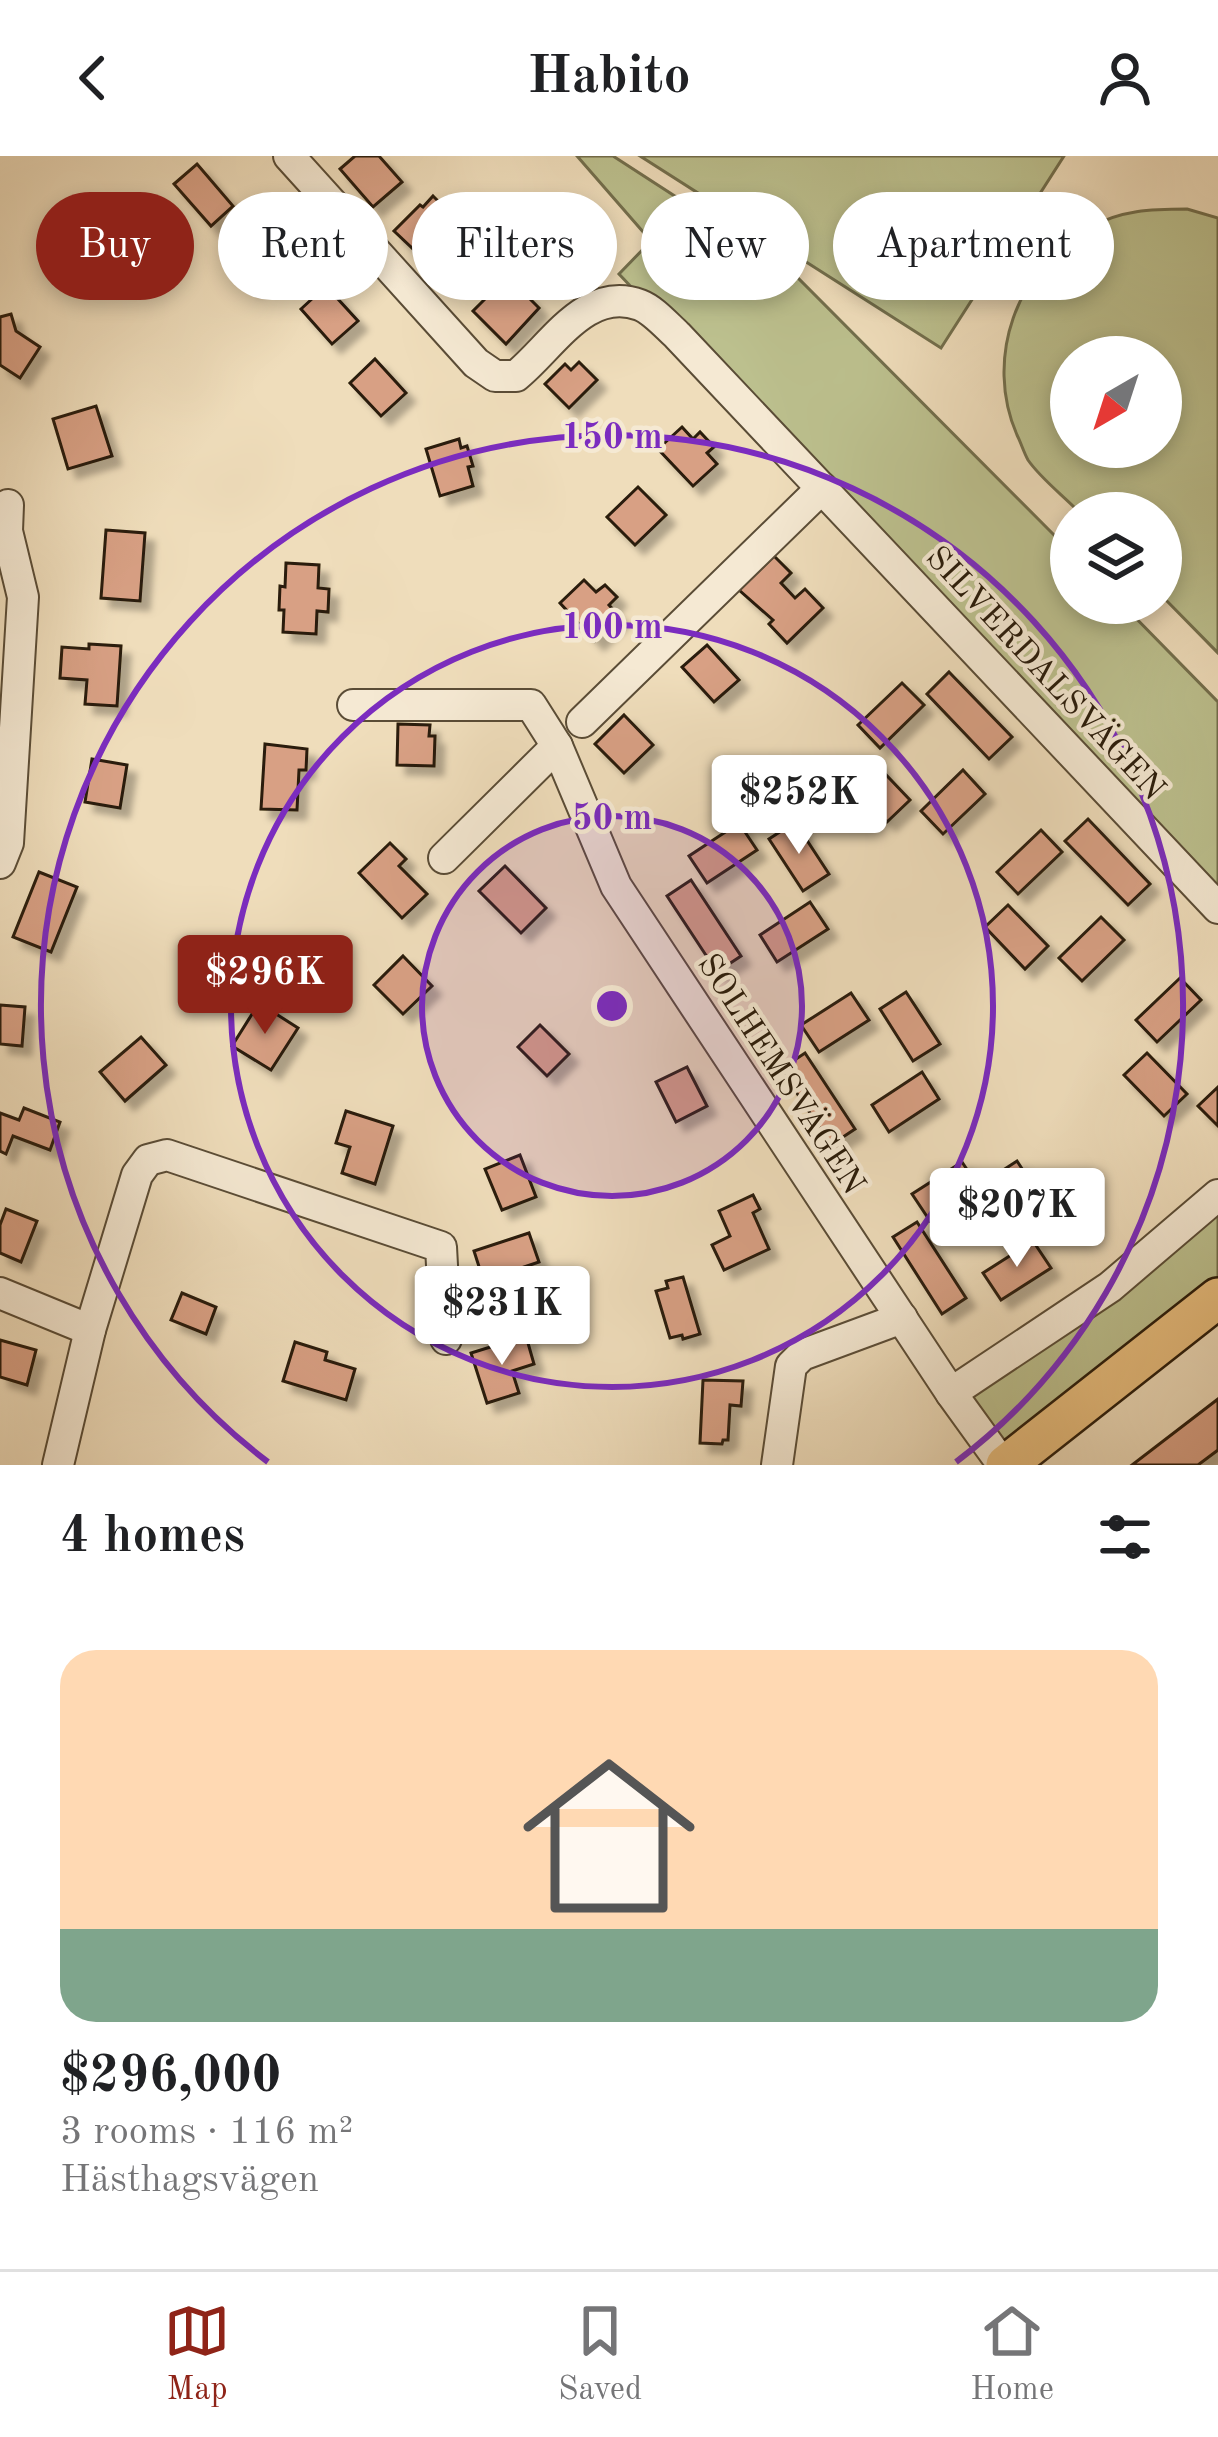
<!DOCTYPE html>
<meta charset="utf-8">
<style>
body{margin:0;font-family:"Old Standard TT",serif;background:#f6f6f6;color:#202124;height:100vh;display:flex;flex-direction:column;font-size:45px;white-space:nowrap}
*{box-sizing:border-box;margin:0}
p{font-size:39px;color:#757577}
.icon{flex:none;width:66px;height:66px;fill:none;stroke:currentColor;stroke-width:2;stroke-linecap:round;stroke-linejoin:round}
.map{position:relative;height:1309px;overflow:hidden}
.details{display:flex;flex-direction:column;background:#fff;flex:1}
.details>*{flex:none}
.guide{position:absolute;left:36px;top:36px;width:1146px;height:108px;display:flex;gap:24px}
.needle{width:78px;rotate:219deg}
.fabs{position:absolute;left:1050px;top:180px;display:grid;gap:24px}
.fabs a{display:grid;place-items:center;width:132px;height:132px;border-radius:50%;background:#fff;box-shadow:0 6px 18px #0003;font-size:60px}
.price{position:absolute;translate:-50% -102px;padding:0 27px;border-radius:12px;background:#fff;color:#222;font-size:39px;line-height:78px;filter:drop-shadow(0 3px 6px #0008)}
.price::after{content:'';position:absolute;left:50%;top:72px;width:36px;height:27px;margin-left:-18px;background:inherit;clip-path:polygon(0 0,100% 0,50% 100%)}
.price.on{background:#8f2418;color:#fff}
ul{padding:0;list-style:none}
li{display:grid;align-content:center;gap:24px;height:636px;padding:0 60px}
li span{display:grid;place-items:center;height:372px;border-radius:36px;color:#555}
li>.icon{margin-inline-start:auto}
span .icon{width:216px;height:216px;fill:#fffc;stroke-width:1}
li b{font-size:51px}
h2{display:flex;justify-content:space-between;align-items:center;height:144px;padding:0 60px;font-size:51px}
.tag{padding:0 42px;border-radius:54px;background:#fff;box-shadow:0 6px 18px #0003;font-size:42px;line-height:108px}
.tag.on{background:#8f2418;color:#fff}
header{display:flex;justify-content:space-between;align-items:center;height:156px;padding:0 60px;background:#fff;font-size:54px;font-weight:700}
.menu{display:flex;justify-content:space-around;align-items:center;height:168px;border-top:3px solid #e0e0e0;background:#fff;font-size:33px;color:#757577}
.menu a{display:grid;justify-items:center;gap:6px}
.menu .on{color:#8f2418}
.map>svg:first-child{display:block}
.green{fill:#bcc08e;stroke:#726e4c;stroke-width:3;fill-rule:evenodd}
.building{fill:#d8a084;stroke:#291b0a;stroke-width:3;filter:url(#shadow)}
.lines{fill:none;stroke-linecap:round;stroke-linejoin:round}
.minor-casing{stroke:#5a4c36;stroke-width:34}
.major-casing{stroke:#291b0a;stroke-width:44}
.minor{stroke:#f5e9d3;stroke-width:30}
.major{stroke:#e8be7e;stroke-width:39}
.ring{fill:none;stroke:#7b2cbf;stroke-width:6}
.labels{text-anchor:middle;stroke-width:9;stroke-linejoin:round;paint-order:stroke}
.street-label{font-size:33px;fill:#291b0a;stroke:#f5e9d3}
.centre{fill:#7b2cbf;stroke:#f5e9d3;stroke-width:6}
.ring-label{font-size:36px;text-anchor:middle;font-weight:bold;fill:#7b2cbf;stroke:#f5e9d3;stroke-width:9;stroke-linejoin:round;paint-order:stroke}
</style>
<header><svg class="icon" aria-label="back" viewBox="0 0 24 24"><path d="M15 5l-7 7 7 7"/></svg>Habito<svg class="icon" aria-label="person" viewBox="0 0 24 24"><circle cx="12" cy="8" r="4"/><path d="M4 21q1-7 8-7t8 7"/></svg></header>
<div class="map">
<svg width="1218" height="1309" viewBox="0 0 1218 1309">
<defs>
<filter id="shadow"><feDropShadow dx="9" dy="9" stdDeviation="3" flood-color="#0004"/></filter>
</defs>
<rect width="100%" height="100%" fill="#efddbb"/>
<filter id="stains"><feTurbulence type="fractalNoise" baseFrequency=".00167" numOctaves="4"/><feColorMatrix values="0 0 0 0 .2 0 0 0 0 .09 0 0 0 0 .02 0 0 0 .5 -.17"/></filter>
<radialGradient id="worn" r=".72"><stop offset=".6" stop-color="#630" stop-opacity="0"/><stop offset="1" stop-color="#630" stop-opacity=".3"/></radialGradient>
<g class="green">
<polygon points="577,0 613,0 792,116 1071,396 1071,447 1121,447 1218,546 1218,752 619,118 651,85"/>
<polygon points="640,0 1064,0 941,192"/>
<path d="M1187 53 1218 62V497L1161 439V357H1080C1064 340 1041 323 1028 304 1024 297 1021 287 1017 279 984 203 1016 112 1089 72 1120 54 1152 53 1187 53ZM1161 201V291H1071V201Z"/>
<polygon points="1218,1039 1218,1142 1006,1309 951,1237"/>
</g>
<g class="building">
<polygon points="355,0 379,0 402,26 373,51 340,13"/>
<polygon points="197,8 233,50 211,70 174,28"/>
<polygon points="433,40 455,62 445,73 454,82 429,108 394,75 420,49 423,51"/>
<polygon points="272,53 289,69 281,77 288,83 264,107 270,113 252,131 222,99"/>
<polygon points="326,130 358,165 332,188 301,153"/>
<polygon points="517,130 539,152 506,188 473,155 496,132 505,141"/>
<polygon points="11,158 16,175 40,191 20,222 0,209 0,161"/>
<polygon points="375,203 406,237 381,260 350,227"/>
<polygon points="579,206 597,224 569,252 545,228 565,208 571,214"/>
<polygon points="96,250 112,300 68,313 53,263"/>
<polygon points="682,271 693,283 700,276 714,291 707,297 717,308 693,330 658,293"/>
<polygon points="459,283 461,292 467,290 473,310 468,311 473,330 440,340 426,293"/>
<polygon points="638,331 666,359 635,389 607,361"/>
<polygon points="106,374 145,377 140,445 101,442"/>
<polygon points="774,400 791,417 781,427 795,442 805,433 823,452 787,487 769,468 773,464 739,434"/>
<polygon points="286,407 319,409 318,432 329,433 328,456 317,455 316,478 283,476 284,454 279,454 280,430 285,431"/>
<polygon points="584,424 596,436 605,429 617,441 609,449 620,461 595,485 560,447"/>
<polygon points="89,488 121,490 117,550 85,548 87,524 60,522 62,491 89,493"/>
<polygon points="707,489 739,524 714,546 682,511"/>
<polygon points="949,516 1012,581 989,603 927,538"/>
<polygon points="902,527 924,549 880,592 858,569"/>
<polygon points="624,559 653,589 624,617 595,588"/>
<polygon points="398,568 430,569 429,580 435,580 434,610 397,609"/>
<polygon points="265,588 307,593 306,614 299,614 297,654 261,653"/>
<polygon points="870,602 910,644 887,666 847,624"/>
<polygon points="92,603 127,609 120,652 85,646"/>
<polygon points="963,614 985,638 943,678 921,655"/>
<polygon points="1088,663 1150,728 1128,749 1065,685"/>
<polygon points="795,666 829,718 803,735 769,683"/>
<polygon points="739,667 757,694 707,727 689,700"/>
<polygon points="1041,674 1062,696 1018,738 997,716"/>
<polygon points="390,687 406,703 399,710 427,738 402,762 359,717"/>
<polygon points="505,710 546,752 521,777 479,735"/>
<polygon points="39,716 77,731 51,796 13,781"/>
<polygon points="691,724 741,800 717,816 667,740"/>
<polygon points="810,746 828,773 777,806 760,779"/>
<polygon points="1008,749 1048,790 1025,813 985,771"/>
<polygon points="1101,761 1124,784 1082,825 1059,802"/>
<polygon points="403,800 432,830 403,858 374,829"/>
<polygon points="1180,822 1201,844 1157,886 1136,864"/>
<polygon points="906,836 940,888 913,905 880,853"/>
<polygon points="851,837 869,864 819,896 801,869"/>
<polygon points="259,847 298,872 271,914 232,890"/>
<polygon points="0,849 25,851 22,890 0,888"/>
<polygon points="540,869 569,898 547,920 518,891"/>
<polygon points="141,881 166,909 125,945 100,916"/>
<polygon points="805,897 855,973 831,989 781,913"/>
<polygon points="1147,897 1187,938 1164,960 1124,919"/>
<polygon points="687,911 707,950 676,966 656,926"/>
<polygon points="922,916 939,943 889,976 872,949"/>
<polygon points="1218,931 1218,970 1198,950"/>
<polygon points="24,952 60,966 50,994 13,980 6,998 0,995 0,957 19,964"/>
<polygon points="346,955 393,970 375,1028 342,1017 350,991 336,987"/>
<polygon points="520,999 536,1041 502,1054 485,1013"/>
<polygon points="1017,1005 1051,1057 1025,1074 991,1022"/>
<polygon points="962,1006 980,1033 930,1065 912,1038"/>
<polygon points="753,1039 760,1053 753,1057 769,1093 724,1114 712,1089 730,1080 719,1055"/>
<polygon points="6,1053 37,1065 21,1106 0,1097 0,1069"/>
<polygon points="917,1066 966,1142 942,1158 893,1081"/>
<polygon points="529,1077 539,1106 515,1114 522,1135 490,1145 474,1095"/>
<polygon points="1033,1085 1051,1112 1001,1144 983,1117"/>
<polygon points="683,1121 700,1178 683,1183 682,1179 670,1182 656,1135 668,1132 666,1125"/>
<polygon points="182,1137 216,1151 206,1178 171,1164"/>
<polygon points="526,1180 534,1208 512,1215 519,1237 487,1247 471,1197"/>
<polygon points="0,1184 36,1194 27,1229 0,1221"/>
<polygon points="295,1186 327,1196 325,1204 355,1213 346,1244 283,1225"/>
<polygon points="703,1224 743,1225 741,1250 730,1249 728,1284 723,1284 722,1288 700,1287"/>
<polygon points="1218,1243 1218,1294 1198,1309 1132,1309"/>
</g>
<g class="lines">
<g class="minor-casing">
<g id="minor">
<path d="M289 0 476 207 495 220H516C552 191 586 129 640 149 653 154 666 169 677 179L1218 752"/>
<polyline points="353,549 531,549 557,590 616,730 951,1237 1003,1309"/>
<polyline points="582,566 822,332"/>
<polyline points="444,702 557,590"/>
<polyline points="0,707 8,687 23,441 7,375 8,349"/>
<polyline points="0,1137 90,1174"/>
<polyline points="951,1237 1110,1131 1218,1039"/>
<polyline points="58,1309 90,1174 137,1019 148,1004 167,999 441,1091 446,1183"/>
<polyline points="777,1309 791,1210 802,1199 902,1162"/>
</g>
</g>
<g class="major-casing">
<polyline id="major" points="1006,1309 1218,1142"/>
</g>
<use href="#minor" class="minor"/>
<use href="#major" class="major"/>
</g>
<circle cx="612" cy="850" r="190" fill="#7b2cbf" fill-opacity=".12"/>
<g class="ring">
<circle cx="612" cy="850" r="190"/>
<circle cx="612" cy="850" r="381"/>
<path d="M268 1306A571 571 0 1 1 956 1306"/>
</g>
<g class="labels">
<g class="street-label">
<text transform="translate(1047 516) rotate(47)" y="12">SILVERDALSVÄGEN</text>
<text transform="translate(783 917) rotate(57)" y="12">SOLHEMSVÄGEN</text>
</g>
</g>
<circle cx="612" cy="850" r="18" class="centre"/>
<g class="ring-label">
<text x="612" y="292">150 m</text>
<text x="612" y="482">100 m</text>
<text x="612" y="673">50 m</text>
</g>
<rect width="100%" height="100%" filter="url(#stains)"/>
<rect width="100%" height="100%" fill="url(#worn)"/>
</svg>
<div class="fabs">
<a><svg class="needle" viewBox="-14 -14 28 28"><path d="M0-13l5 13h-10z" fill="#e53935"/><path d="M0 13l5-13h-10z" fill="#757577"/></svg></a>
<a><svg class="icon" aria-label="layers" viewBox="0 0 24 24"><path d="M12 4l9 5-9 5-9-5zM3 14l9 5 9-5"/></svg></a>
</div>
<b class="price" style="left:799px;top:701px">$252K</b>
<b class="price on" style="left:265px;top:881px">$296K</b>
<b class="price" style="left:1017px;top:1114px">$207K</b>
<b class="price" style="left:502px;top:1212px">$231K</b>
<div class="guide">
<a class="tag on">Buy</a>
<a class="tag">Rent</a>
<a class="tag">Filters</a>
<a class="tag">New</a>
<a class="tag">Apartment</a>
</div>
</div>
<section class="details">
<h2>4 homes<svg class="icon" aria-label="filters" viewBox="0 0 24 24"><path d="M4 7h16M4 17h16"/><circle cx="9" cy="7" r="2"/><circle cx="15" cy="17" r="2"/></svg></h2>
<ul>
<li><span style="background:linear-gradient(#ffd9b3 75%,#7fa58c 0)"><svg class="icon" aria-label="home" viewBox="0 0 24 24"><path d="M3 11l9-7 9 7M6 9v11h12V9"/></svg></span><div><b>$296,000</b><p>3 rooms · 116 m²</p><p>Hästhagsvägen</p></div></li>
</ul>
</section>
<nav class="menu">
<a class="on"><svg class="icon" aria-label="map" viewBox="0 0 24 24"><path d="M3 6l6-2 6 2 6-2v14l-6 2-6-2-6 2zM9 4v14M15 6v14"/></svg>Map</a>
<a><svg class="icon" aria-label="saved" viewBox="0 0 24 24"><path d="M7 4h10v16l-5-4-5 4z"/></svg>Saved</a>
<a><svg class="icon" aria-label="home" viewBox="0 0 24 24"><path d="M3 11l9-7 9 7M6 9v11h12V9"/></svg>Home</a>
</nav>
